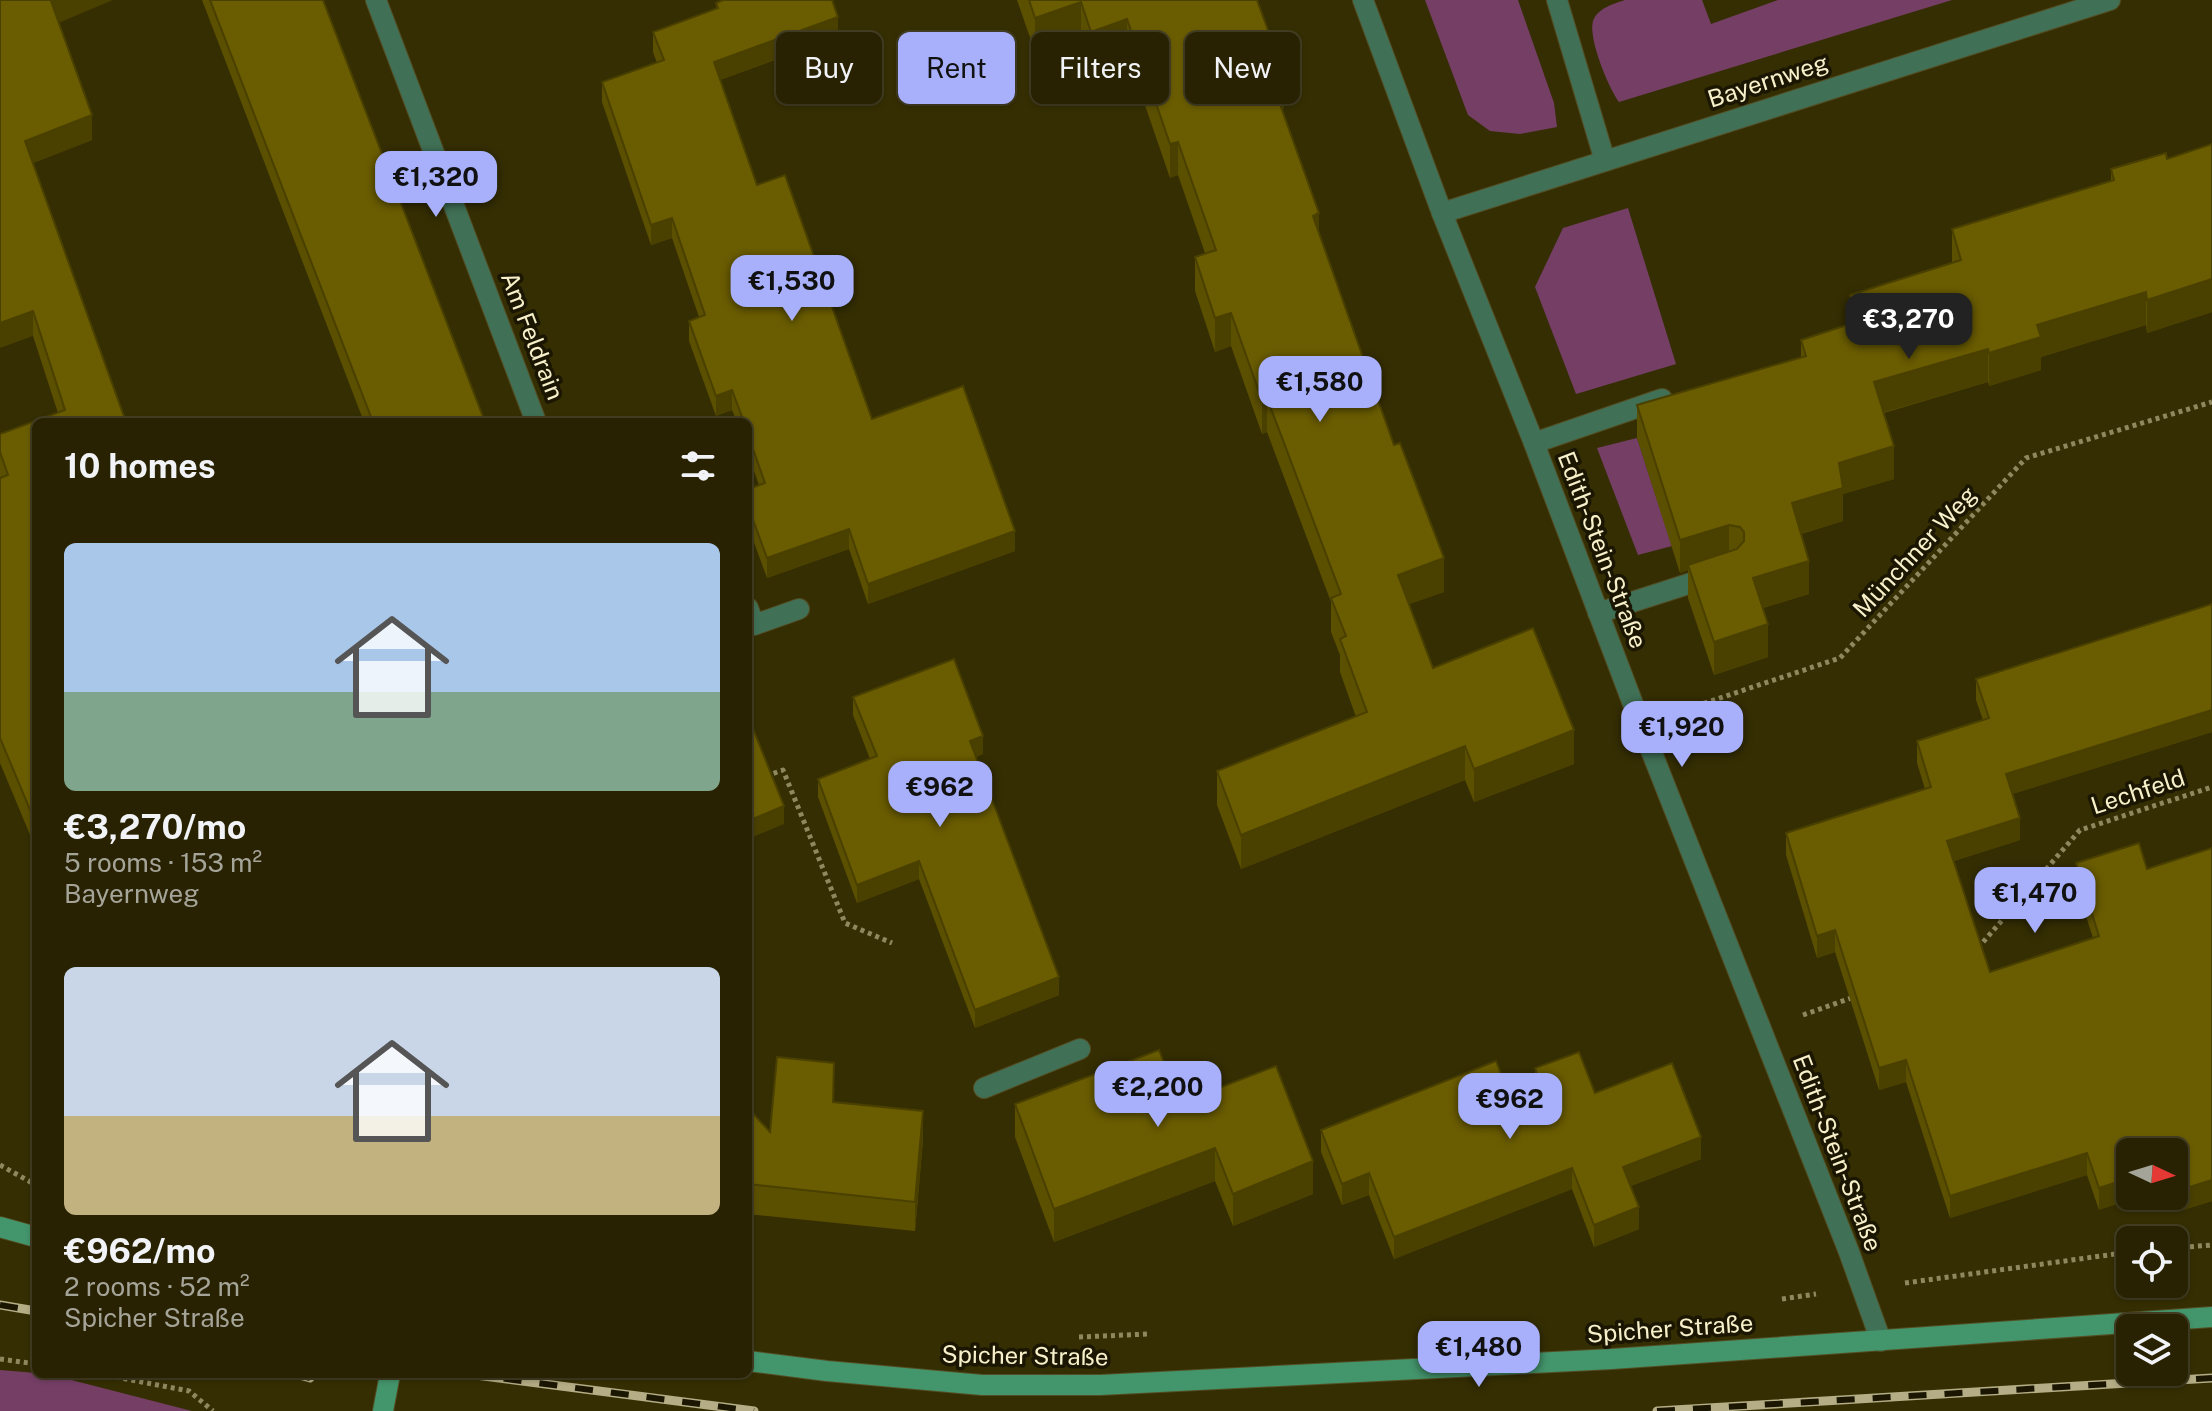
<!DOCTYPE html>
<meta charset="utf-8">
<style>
body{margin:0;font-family:"Public Sans",sans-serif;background:#342f11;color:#f1f3f6;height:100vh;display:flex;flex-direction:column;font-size:30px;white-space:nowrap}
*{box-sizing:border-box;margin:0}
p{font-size:26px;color:#a5a499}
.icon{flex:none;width:44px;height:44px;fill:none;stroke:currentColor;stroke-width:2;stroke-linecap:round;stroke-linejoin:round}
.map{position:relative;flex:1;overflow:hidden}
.side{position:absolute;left:32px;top:418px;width:720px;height:960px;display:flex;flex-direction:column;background:#282202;border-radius:12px;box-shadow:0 2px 6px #0004,0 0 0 2px #443f24}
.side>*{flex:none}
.guide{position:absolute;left:776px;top:32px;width:760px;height:72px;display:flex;gap:16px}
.needle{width:52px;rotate:94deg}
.controls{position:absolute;left:2116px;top:1138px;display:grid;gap:16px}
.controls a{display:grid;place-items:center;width:72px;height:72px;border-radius:12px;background:#282202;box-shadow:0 2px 6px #0004,0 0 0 2px #443f24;font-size:40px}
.price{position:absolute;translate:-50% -68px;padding:0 18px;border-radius:16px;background:#a8b0fc;color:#111;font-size:26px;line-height:52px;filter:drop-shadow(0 2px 4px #0008)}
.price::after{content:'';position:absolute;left:50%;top:48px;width:24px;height:18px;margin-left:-12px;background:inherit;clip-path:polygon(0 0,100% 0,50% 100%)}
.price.on{background:#222;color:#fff}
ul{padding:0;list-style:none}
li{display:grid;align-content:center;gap:16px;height:424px;padding:0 32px}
li span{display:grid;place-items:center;height:248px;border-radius:12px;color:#555}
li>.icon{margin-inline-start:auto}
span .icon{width:144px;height:144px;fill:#fffc;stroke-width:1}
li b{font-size:34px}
h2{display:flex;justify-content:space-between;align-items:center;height:96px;padding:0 32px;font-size:34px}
.tag{padding:0 28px;border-radius:12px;background:#282202;box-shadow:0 2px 6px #0004,0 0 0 2px #443f24;font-size:28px;line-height:72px}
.tag.on{background:#a8b0fc;color:#111}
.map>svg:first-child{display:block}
.green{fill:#753f65}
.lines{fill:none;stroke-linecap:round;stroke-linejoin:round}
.lane-casing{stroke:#544d23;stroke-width:22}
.street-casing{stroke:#544d23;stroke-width:22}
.secondary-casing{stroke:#544d23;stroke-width:22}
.path{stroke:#8f885f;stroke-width:5;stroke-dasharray:4 4;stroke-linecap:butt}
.lane{stroke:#407056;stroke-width:20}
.street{stroke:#407056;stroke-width:20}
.secondary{stroke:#43956c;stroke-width:20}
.rail-casing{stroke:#b4ad85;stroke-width:9}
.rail{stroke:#1b1601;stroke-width:6;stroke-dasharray:18;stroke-linecap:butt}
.wall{fill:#5b4f00}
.shaded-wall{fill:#4a4000}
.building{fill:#6a5c00;stroke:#4a4000;stroke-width:2}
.labels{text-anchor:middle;stroke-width:7;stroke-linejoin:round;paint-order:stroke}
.street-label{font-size:24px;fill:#f7f0ca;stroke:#1b1601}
</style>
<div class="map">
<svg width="2212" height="1411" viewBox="0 0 2212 1411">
<rect width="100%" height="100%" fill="#352e03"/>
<g class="green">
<polygon points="1425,0 1518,0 1554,103 1557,127 1520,134 1490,131 1468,115"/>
<path d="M1625 0H1702L1711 24 1778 0H1952L1619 102C1608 87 1588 38 1593 21 1598 8 1613 4 1625 0Z"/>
<polygon points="1628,208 1676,364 1576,394 1535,287 1563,228"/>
<polygon points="1637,438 1672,546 1638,555 1597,448"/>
<polygon points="0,1370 48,1374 192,1411 0,1411"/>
</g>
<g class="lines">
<g class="lane-casing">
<g id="lane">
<polyline points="1557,0 1605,161"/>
<polyline points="1534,443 1662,399"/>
<polyline points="1598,613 1713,576"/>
<polyline points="984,1088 1080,1049"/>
</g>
</g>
<g class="street-casing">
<g id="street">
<polyline points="376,0 536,422"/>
<polyline points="1363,0 1442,213 1534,443 1641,725 1849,1252 1881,1341"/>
<polyline points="1442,213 2110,0"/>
<polyline points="748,608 754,625 799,609"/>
</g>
</g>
<g class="secondary-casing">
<g id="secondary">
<polyline points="0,1227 36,1237"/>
<polyline points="748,1361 827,1371 982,1385 1100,1385 1612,1359 2212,1317"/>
<polyline points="383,1411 390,1374"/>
</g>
</g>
<g class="path">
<polyline points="1681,711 1840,658 2026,458 2212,402"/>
<polyline points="766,776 783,770 845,923 892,943"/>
<polyline points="1978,948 2080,830 2212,787"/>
<polyline points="1803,1015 1854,997"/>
<polyline points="0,1165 36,1185"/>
<polyline points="2174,1248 2212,1245"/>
<polyline points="1905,1283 2130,1252"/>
<polyline points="1782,1299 1816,1294"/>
<polyline points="1079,1337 1149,1334"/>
<polyline points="0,1359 36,1364"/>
<polyline points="100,1374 189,1391 213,1411"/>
</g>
<use href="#lane" class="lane"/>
<use href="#street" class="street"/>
<use href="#secondary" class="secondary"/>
<g class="rail-casing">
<g id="rail">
<polyline points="0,1305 36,1311"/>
<polyline points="296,1374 310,1378"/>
<polyline points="468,1374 754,1411"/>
<polyline points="1657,1411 2212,1378"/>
</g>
</g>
<use href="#rail" class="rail"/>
</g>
<g class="wall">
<polygon points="0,0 59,23 92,140 33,163 126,422 36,422 36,849 0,763 0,434 58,413 33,336"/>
<polygon points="202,0 323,0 485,422 364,422"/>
<polygon points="1017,0 1257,0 1284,108 1282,109 1319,234 1444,592 1409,604 1433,668 1574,764 1474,802 1465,780 1241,869 1217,805 1217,771 1356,717 1340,672 1340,655 1331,632 1331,602 1267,432 1262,434 1231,346 1215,352 1195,291 1195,257 1205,253 1178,175 1170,178 1127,53 1091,65 1081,36 1035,52"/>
<polygon points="716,3 838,37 720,80 757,185 872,419 1015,551 868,604 849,549 767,578 748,526 748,489 759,485 748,455 748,422 737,422 732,410 716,416 689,341 689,321 699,317 672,238 651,245 602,102 602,82 657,63 653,52 653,32 716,9"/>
<polygon points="2212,144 2212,312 2147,333 2146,325 2041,357 2041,370 1989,386 1988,382 1884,413 1894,479 1843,494 1843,521 1801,534 1809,594 1763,608 1768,657 1714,675 1688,598 1688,570 1680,573 1637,438 1637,405 1801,357 1801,340 1850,324 1850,295 1952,263 1952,229 2111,181 2111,169 2167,159"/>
<polygon points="1976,679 2212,732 2012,794 2020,840 1954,861 1990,972 2093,938 2076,885 2076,863 2147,869 2212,848 2212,1201 2183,1210 2176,1186 2174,1186 2174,1152 2099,1210 2087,1175 1950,1218 1906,1082 1879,1090 1835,952 1817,958 1786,855 1786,833 1925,789 1917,763 1917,741 1983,720 1976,700"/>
<polygon points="853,697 983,754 976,757 1059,995 975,1028 919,879 857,903 818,797 818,779 870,759 853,715"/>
<polygon points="1535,1068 1595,1093 1701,1159 1631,1186 1639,1229 1594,1247 1572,1189 1394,1259 1369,1195 1342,1205 1321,1152 1321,1130 1520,1122 1543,1112 1535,1090"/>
<polygon points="834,1103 923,1140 915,1231 748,1214 748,1108 770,1132"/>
<polygon points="1180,1103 1313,1194 1233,1226 1215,1181 1054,1242 1015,1137 1015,1104"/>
</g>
<g class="shaded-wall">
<polygon points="53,0 113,0 51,26 51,1"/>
<polygon points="1081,2 1081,36 1035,52 1035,18"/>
<polygon points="838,17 838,37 714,82 714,62"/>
<polygon points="1127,19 1127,53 1091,65 1091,32"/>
<polygon points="1284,74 1284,108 1271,113 1271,79"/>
<polygon points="92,115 92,140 25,166 25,141"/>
<polygon points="1178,142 1178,175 1170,178 1170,144"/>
<polygon points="1319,213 1319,247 1313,216"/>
<polygon points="672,218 672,238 651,245 651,225"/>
<polygon points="2212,279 2212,312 2147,333 2147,300"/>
<polygon points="2146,292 2146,325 2041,357 2041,370 1989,386 1989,353 2037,325"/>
<polygon points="33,311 33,336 0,348 0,323"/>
<polygon points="1231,313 1231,346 1215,352 1215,318"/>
<polygon points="1988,349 1988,382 1874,415 1874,382"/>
<polygon points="732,390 732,410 716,416 716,396"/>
<polygon points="1267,398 1267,432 1262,434 1262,400"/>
<polygon points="1894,446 1894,479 1843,494 1843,521 1792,536 1792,503 1839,463"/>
<polygon points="1729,525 1729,557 1688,565 1688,570 1680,573 1680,540"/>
<polygon points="849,529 849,549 767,578 767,558"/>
<polygon points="1015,531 1015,551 868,604 868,584"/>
<polygon points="1444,558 1444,592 1398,608 1398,575"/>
<polygon points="1809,561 1809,594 1753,611 1753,578"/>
<polygon points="1768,624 1768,657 1714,675 1714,642"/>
<polygon points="2212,710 2212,732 2006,796 2006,774"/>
<polygon points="1574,730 1574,764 1474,802 1474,769"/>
<polygon points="983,736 983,754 970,759 970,741"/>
<polygon points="1465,746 1465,780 1241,869 1241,835"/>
<polygon points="784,806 784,824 748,839 748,821"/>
<polygon points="2020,818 2020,840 1947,863 1947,841"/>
<polygon points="919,861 919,879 857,903 857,885"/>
<polygon points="1835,930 1835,952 1817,958 1817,936"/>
<polygon points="1059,977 1059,995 975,1028 975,1010"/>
<polygon points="1906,1060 1906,1082 1879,1090 1879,1068"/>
<polygon points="923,1111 923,1140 915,1231 915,1202"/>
<polygon points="1701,1137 1701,1159 1623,1189 1623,1167"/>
<polygon points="1215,1148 1215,1181 1054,1242 1054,1209"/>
<polygon points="2087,1153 2087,1175 1950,1218 1950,1196"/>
<polygon points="1313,1161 1313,1194 1233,1226 1233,1194"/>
<rect x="2174" y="1164" width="2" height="22"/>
<polygon points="1572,1168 1572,1189 1394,1259 1394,1237"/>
<polygon points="1369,1173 1369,1195 1342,1205 1342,1184"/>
<polygon points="2130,1178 2130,1196 2143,1196 2099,1210 2099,1188"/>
<polygon points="2212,1180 2212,1201 2183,1210 2183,1189"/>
<polygon points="1639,1207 1639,1229 1594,1247 1594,1225"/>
</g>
<g class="building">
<polygon points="0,0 53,0 51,1 92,115 25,141 126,422 36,422 36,824 0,738 0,478 8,475 0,452 0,434 65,410 33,311 0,323"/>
<polygon points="210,0 323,0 485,422 373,422"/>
<polygon points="723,0 832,0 838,17 714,62 757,185 785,175 872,419 963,386 1015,531 868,584 849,529 767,558 748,506 748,489 765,483 748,435 748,422 744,422 732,390 716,396 689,321 705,315 672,218 651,225 602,82 664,60 653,32 718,8 716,3"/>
<polygon points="1029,0 1257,0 1284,74 1271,79 1319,213 1313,216 1394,445 1400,443 1444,558 1398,575 1433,668 1533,628 1574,730 1474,769 1465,746 1241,835 1217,771 1367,712 1340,639 1346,636 1331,598 1341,594 1267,398 1262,400 1231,313 1215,318 1195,257 1216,250 1178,142 1170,144 1127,19 1091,32 1081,2 1035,18"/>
<polygon points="2212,144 2212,279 2147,300 2146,292 2037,325 2041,337 1989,353 1988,349 1874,382 1894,446 1839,463 1843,488 1792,503 1809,561 1753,578 1768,624 1714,642 1688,565 1737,549 1744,541 1744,532 1740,527 1729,525 1680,540 1637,405 1806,356 1801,340 1856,322 1850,295 1961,260 1952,229 2114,180 2111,169 2166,153 2167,159"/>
<polygon points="2212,604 2212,710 2006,774 2020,818 1947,841 1990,972 2099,936 2076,863 2139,843 2147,869 2212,848 2212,1180 2183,1189 2176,1164 2174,1164 2174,1152 2130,1152 2130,1178 2099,1188 2087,1153 1950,1196 1906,1060 1879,1068 1835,930 1817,936 1786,833 1931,787 1917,741 1989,718 1976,679"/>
<polygon points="954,659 983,736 970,741 1059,977 975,1010 919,861 857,885 818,779 877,756 853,697"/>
<polygon points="748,716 784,806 748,821"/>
<polygon points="1159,1050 1180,1103 1276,1066 1313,1161 1233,1194 1215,1148 1054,1209 1015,1104"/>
<polygon points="1579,1052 1595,1093 1672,1063 1701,1137 1623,1167 1639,1207 1594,1225 1572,1168 1394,1237 1369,1173 1342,1184 1321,1130 1496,1061 1520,1122 1550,1110 1535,1068"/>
<polygon points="777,1057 834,1063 833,1102 923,1111 915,1202 748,1184 748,1108 770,1132"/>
</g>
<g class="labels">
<g class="street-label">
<text transform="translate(1768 81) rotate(-18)" y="8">Bayernweg</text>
<text transform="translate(532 336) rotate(69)" y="8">Am Feldrain</text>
<text transform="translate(1602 550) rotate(69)" y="8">Edith-Stein-Straße</text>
<text transform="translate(1915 552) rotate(-47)" y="8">Münchner Weg</text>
<text transform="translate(2138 792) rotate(-18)" y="8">Lechfeld</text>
<text transform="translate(1837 1153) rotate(69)" y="8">Edith-Stein-Straße</text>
<text transform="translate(1670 1329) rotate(-4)" y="8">Spicher Straße</text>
<text transform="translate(1025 1356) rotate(1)" y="8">Spicher Straße</text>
</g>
</g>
</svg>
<div class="controls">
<a><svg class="needle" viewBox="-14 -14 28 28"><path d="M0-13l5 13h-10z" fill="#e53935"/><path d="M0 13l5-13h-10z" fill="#a5a499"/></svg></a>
<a><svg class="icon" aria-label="locate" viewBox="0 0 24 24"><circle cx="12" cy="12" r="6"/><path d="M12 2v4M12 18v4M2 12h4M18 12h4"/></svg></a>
<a><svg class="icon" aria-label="layers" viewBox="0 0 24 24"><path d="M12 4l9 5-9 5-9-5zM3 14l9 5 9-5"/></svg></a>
</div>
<b class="price" style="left:436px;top:219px">€1,320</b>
<b class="price" style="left:792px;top:323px">€1,530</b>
<b class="price on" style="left:1909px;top:361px">€3,270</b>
<b class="price" style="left:1320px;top:424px">€1,580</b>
<b class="price" style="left:1682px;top:769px">€1,920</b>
<b class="price" style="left:940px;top:829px">€962</b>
<b class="price" style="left:2035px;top:935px">€1,470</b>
<b class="price" style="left:1158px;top:1129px">€2,200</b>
<b class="price" style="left:1510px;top:1141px">€962</b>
<b class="price" style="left:1479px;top:1389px">€1,480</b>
<div class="guide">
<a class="tag">Buy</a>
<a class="tag on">Rent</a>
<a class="tag">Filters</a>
<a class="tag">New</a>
</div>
<section class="side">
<h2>10 homes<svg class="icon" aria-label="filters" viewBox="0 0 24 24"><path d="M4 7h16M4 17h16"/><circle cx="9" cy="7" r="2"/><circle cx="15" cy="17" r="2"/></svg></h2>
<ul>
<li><span style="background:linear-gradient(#a9c7e8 60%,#7fa58c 0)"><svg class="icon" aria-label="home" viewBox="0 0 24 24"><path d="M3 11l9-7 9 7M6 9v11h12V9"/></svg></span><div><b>€3,270/mo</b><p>5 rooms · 153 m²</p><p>Bayernweg</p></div></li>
<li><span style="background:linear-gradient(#c9d6e8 60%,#c2b280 0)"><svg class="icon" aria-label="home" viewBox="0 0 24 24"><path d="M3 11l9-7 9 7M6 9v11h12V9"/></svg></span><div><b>€962/mo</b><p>2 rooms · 52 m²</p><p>Spicher Straße</p></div></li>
</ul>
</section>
</div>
